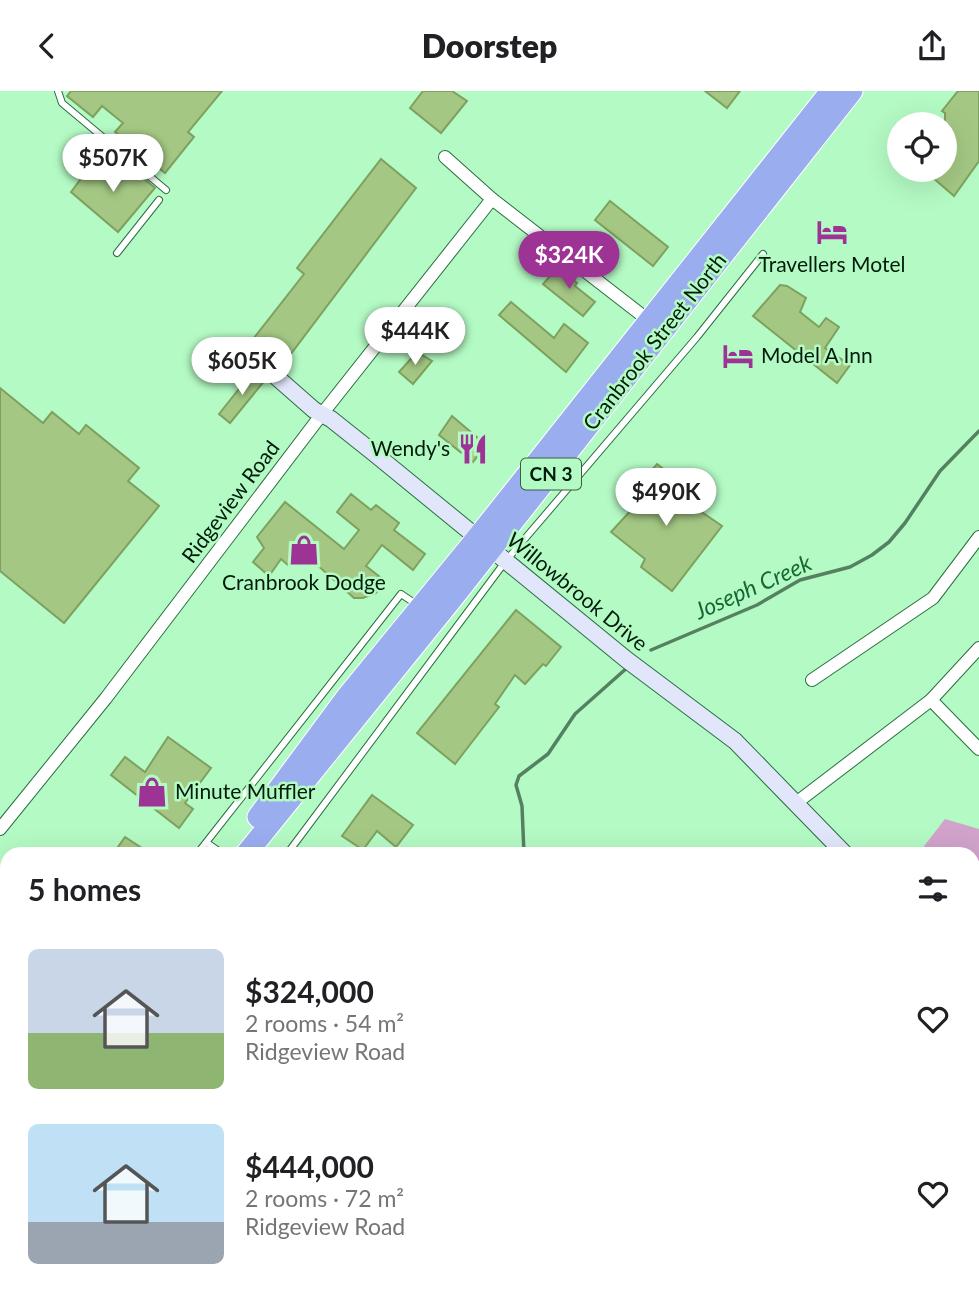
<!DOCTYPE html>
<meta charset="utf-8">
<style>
body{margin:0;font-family:Lato,sans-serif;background:#f6f6f6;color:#202124;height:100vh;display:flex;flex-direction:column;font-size:26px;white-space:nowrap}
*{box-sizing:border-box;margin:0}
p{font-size:23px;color:#757577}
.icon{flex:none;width:38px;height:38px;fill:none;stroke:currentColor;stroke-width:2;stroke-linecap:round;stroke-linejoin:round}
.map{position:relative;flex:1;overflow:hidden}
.sheet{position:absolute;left:0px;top:756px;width:980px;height:448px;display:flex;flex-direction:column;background:#fff;border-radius:21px 21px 0 0;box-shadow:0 7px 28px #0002}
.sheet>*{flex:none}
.tools{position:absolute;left:887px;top:21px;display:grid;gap:14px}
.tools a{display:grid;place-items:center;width:70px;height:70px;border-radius:50%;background:#fff;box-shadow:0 7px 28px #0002;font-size:35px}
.price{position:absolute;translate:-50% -60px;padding:0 16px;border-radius:24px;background:#fff;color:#222;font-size:23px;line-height:46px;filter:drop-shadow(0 2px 4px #0008)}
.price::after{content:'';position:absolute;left:50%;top:42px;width:21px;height:16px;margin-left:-10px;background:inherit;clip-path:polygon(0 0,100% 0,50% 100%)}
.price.current{background:#9d3395;color:#fff}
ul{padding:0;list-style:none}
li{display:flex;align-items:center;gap:21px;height:175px;padding:0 28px}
li span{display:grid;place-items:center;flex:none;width:196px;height:140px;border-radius:10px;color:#555}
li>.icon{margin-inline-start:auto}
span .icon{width:84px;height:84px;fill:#fffc;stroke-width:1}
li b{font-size:30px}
h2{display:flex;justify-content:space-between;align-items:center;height:84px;padding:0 28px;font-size:30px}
header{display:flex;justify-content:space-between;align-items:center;height:91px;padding:0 28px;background:#fff;font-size:32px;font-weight:800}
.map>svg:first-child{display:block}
.green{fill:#d1a3cb}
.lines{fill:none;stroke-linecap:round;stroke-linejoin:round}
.stream{stroke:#558160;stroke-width:3.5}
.building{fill:#a4c884;stroke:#7ea15f;stroke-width:2}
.lane-casing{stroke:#2a6e40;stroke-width:8}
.street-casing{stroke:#2a6e40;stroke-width:14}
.secondary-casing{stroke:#2a6e40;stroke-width:18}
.highway-casing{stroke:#fff;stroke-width:23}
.lane{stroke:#fff;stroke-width:6}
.street{stroke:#fff;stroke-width:12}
.secondary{stroke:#e1e6fa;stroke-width:16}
.highway{stroke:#9aadef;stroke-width:21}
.labels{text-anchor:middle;stroke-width:5;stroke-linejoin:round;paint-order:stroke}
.shield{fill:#b4fac4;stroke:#375f42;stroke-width:2}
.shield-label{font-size:19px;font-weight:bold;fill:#021c0a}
.poi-label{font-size:21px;fill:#021c0a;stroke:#b4fac4}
.street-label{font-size:21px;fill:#021c0a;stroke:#b4fac4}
.water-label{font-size:23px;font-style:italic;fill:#176836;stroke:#b4fac4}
</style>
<header><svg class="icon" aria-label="back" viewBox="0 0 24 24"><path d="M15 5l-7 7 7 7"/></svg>Doorstep<svg class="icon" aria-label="share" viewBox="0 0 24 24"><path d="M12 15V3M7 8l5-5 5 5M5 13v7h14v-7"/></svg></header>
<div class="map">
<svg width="979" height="1204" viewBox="0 0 979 1204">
<rect width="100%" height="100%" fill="#b4fac4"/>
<polygon class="green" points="945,728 979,738 979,1204 930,1204 925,1197 973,1197 973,763 918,763"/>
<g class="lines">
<g class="stream">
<polyline points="651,559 757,514 800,489 850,476 872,464 889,451 905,432 940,380 979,340"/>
<polyline points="524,763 522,715 516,694 519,685 548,663 575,623 628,576"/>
<polyline points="517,1204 517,1197"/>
</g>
</g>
<g class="building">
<polygon points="71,0 222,0 188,41 194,46 165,82 115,41 123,32 102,15 93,26 67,5"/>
<polygon points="423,0 452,0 467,10 441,42 410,17"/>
<polygon points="705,0 740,0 727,17"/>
<polygon points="958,0 979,0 979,70 954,105 924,79 945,79 945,22 942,20"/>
<polygon points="381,68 416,97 281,276 250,252 304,183 297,177"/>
<polygon points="92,73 112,89 126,73 155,97 118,141 71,101"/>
<polygon points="610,110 668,156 653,175 595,129"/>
<polygon points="558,176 577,192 575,195 595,211 583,225 543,193"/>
<polygon points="780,194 787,195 806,207 800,221 819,236 826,227 839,236 825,257 850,274 837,292 753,225"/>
<polygon points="511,211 554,247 564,233 588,252 566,281 499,224"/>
<polygon points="417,261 432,270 413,293 399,281"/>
<polygon points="254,279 265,289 230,332 219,323"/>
<polygon points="0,297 43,332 52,321 79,343 86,334 139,377 128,390 159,415 64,532 0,480"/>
<polygon points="452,325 486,354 473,371 439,344"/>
<polygon points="657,373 694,402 687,411 722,435 672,500 641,476 645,468 611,441 645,404 637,396"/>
<polygon points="351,403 371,419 376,414 399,432 394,439 425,463 413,479 382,454 366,475 385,490 376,502 363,507 354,507 304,462 289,475 281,468 269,485 253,471 264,457 257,446 285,411 344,458 359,439 337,421"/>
<polygon points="516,519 561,556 546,575 543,573 525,593 515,584 495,613 499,616 455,673 417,642"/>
<polygon points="168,646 211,677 185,712 193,718 179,737 111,684 125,666 145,681"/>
<polygon points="372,704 413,734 396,756 377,740 363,759 342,745"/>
<polygon points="125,746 151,763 113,763"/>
</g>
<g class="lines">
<g class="lane-casing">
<g id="lane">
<polyline points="58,0 62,12 166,99"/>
<polyline points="117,162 159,109"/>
<polyline points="207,752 223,763"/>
<polyline points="197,763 401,503 416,513"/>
<polyline points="287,763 505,471 697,246 763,163"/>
<polyline points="7,863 5,866 7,873"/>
<polyline points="0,1009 7,1000"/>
<polyline points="60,1197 64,1200"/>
<polyline points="606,1204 606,1197"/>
<polyline points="788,1204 807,1197"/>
</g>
</g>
<g class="street-casing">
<g id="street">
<polyline points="445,66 492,108 652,232"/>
<polyline points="812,589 933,507 979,446"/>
<polyline points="931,609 979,658"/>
<polyline points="796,712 931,609 979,557"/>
<polyline points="0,738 106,607 322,323 492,108"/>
</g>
</g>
<g class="secondary-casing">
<g id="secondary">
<polyline points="273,283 314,319 331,328 375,363 627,569 735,650 845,763"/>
<polyline points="903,1197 909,1204"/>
</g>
</g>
<g class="highway-casing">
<g id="highway">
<polyline points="258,726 346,607 477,447 831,0"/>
<polyline points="246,763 452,508 852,0"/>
<polyline points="0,1051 7,1042"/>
<polyline points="0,1082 7,1073"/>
</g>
</g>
<use href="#lane" class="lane"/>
<use href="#street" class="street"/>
<use href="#secondary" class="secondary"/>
<use href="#highway" class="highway"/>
</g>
<defs>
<g id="hotel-bare" transform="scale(2.415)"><path d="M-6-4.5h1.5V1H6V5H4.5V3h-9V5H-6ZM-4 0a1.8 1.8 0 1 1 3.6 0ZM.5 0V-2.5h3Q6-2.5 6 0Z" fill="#9d3395" stroke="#b4fac4" stroke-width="2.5" paint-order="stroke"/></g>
<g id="restaurant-bare" transform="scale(2.415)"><path d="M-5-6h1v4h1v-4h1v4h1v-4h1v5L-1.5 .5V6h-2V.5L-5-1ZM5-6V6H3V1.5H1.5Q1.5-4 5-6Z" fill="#9d3395" stroke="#b4fac4" stroke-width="2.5" paint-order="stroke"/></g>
<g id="shop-bare" transform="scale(2.415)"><path d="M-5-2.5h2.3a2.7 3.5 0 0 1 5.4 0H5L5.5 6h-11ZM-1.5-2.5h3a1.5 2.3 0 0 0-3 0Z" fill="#9d3395" stroke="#b4fac4" stroke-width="2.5" paint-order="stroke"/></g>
</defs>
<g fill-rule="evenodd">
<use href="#hotel-bare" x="832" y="141"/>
<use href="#hotel-bare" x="738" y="265"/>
<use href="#restaurant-bare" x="473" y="358"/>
<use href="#shop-bare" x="304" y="459"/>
<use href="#shop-bare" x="152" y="701"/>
</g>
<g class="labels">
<rect class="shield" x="521" y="367.5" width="60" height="31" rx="5"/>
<g class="shield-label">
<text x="551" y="390">CN 3</text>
</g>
<g class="poi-label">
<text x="832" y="181">Travellers Motel</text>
<text x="761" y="272" text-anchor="start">Model A Inn</text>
<text x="450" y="365" text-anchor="end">Wendy's</text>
<text x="304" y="499">Cranbrook Dodge</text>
<text x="175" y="708" text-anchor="start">Minute Muffler</text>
</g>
<g class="street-label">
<text transform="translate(655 251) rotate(-52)" y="7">Cranbrook Street North</text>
<text transform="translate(231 411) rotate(-53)" y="7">Ridgeview Road</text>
<text transform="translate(577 501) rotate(39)" y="7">Willowbrook Drive</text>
</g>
<g class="water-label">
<text transform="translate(753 496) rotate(-24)" y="8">Joseph Creek</text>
</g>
</g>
</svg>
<div class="tools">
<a><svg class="icon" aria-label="locate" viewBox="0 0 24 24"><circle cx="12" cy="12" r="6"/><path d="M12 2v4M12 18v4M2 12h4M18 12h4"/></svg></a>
</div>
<b class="price" style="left:113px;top:103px">$507K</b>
<b class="price current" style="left:569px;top:200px">$324K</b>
<b class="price" style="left:415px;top:276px">$444K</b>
<b class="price" style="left:242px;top:306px">$605K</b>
<b class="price" style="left:666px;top:437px">$490K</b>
<section class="sheet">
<h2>5 homes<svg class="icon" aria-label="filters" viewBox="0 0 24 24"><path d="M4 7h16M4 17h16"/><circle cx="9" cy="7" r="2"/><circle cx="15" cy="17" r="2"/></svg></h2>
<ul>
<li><span style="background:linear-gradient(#c9d6e8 60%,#8fb573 0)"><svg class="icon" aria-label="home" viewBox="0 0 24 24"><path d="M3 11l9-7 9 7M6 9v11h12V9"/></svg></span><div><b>$324,000</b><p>2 rooms · 54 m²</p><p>Ridgeview Road</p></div><svg class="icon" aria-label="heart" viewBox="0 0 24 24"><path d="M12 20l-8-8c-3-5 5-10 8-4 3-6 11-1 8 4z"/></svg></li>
<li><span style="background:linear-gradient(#bfe0f5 70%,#9aa5b1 0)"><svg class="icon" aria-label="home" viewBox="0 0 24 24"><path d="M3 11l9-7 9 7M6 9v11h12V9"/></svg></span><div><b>$444,000</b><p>2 rooms · 72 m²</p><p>Ridgeview Road</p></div><svg class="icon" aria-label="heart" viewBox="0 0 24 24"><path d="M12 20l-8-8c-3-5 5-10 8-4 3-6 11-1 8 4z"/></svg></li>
</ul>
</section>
</div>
